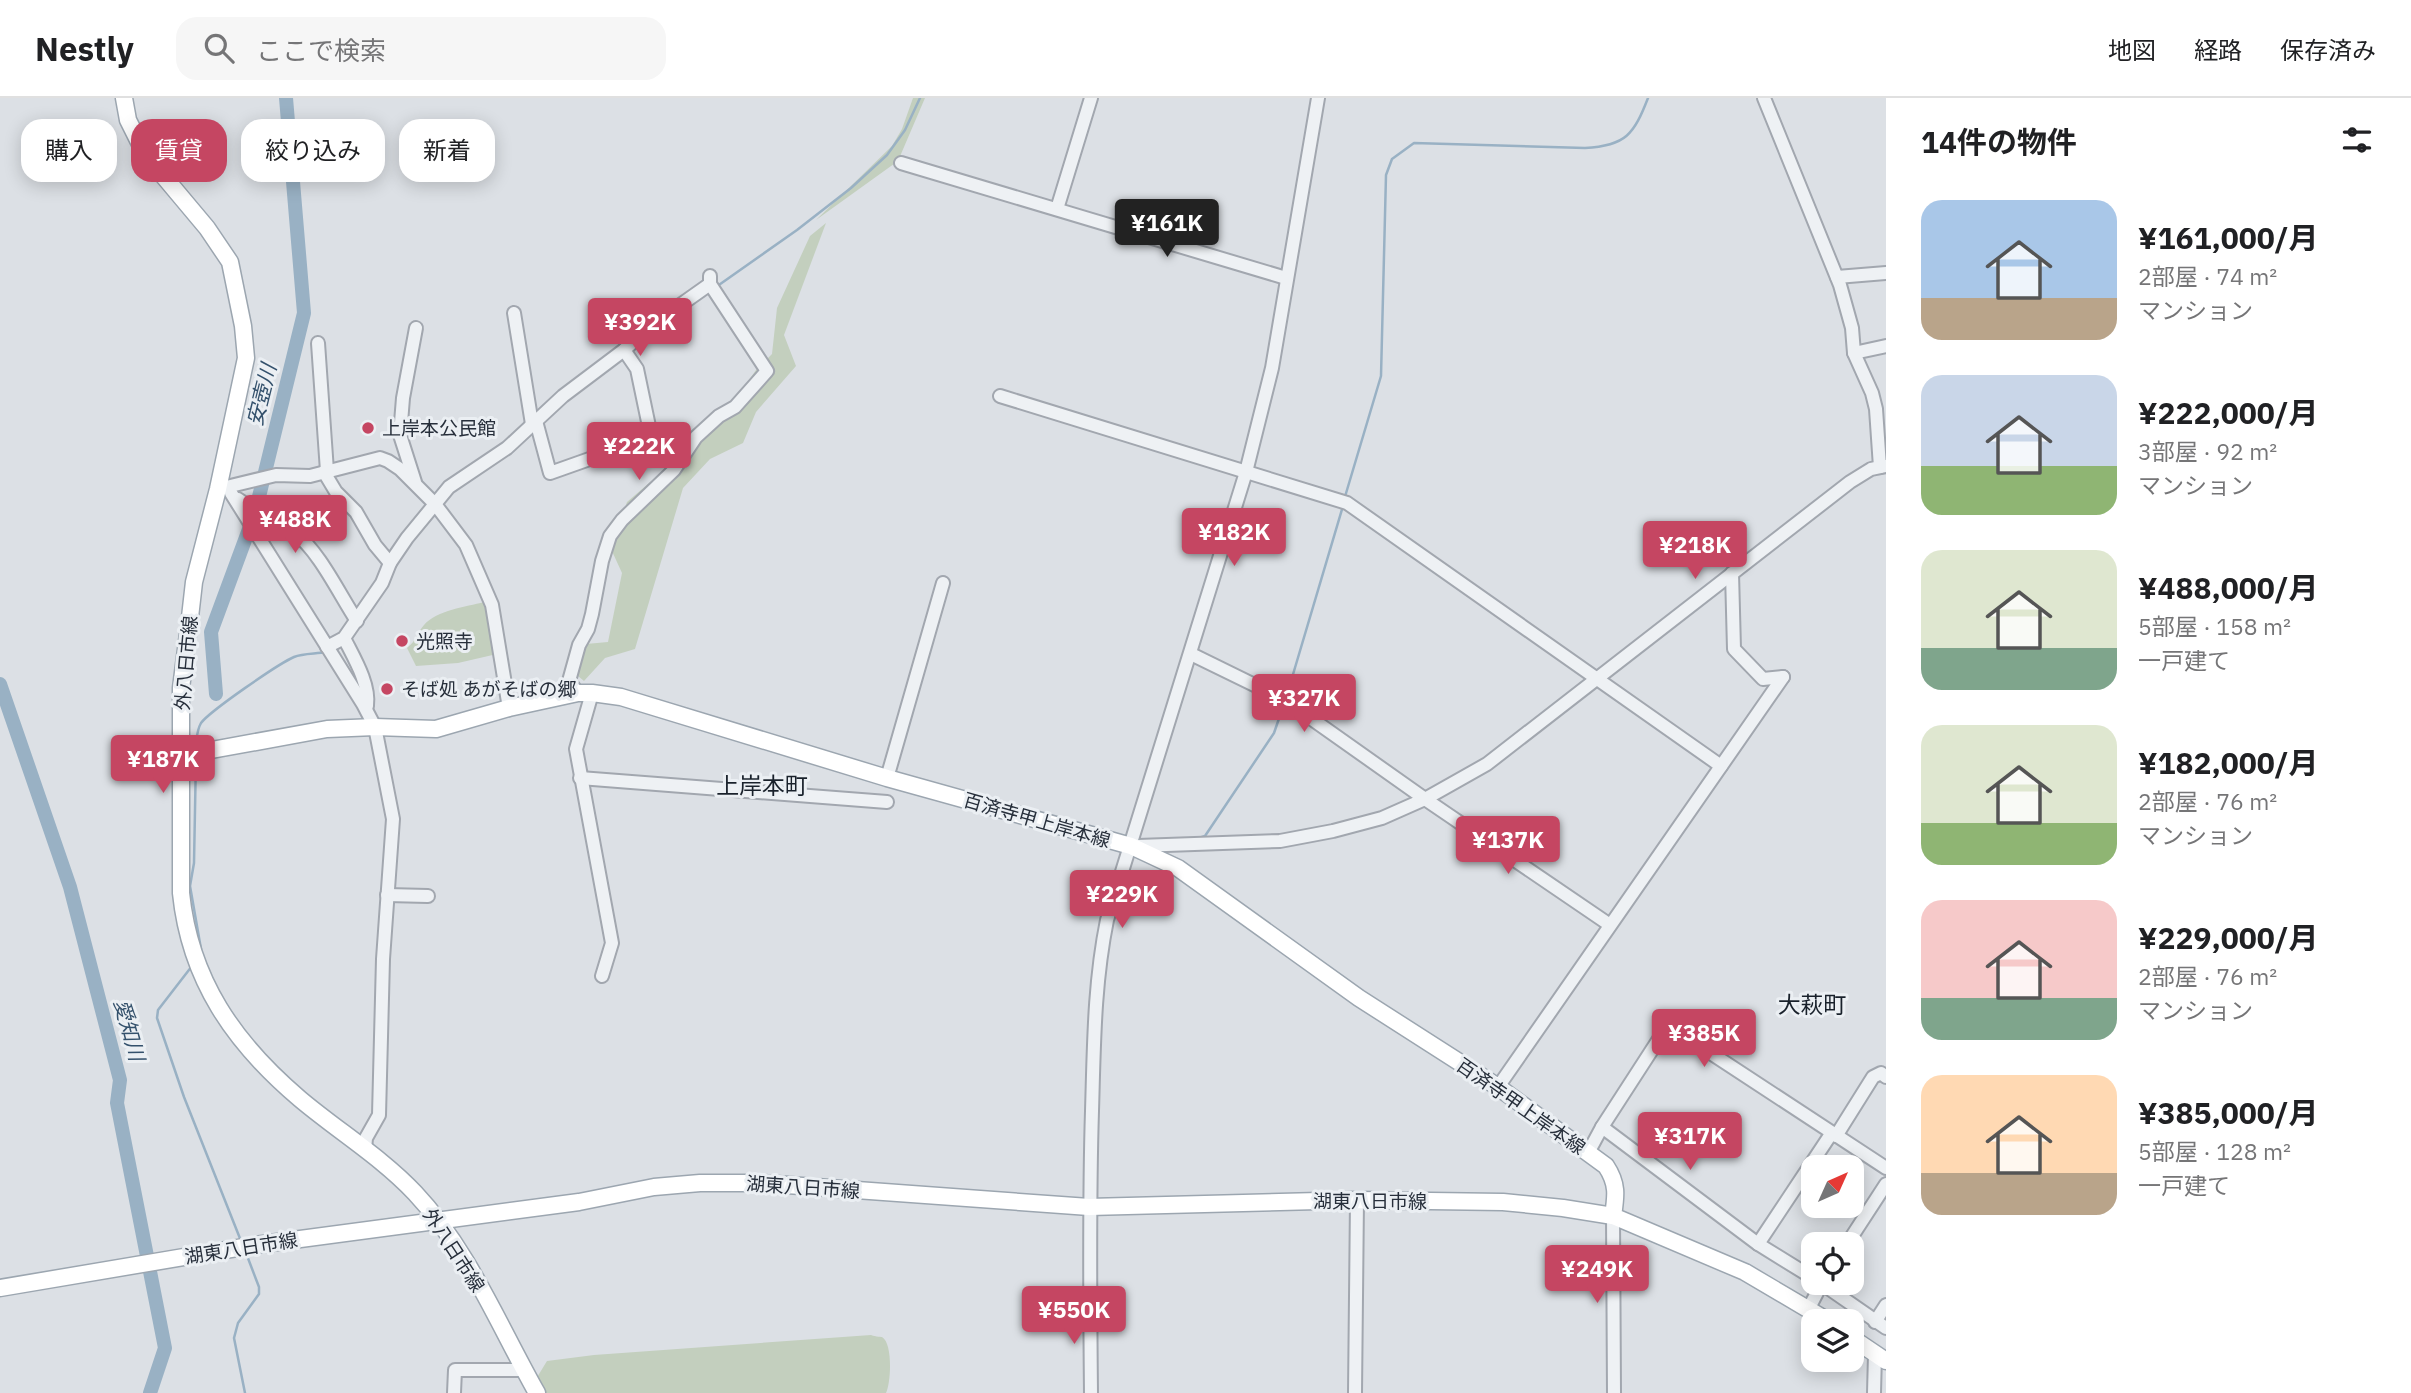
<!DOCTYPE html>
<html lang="ja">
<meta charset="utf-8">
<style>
body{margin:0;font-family:"IBM Plex Sans","Noto Sans JP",sans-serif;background:#f6f6f6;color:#202124;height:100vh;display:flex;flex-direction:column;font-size:26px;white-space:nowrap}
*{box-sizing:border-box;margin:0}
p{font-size:23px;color:#757577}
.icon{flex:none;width:38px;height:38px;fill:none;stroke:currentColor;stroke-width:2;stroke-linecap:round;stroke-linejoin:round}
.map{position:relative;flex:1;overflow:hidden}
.panel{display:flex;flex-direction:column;background:#fff;width:525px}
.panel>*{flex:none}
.banner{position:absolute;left:21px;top:21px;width:665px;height:63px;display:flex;gap:14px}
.needle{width:46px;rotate:45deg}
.buttons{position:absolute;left:1801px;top:1057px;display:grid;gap:14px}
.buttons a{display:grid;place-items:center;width:63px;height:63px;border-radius:14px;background:#fff;box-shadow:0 4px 18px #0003;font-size:35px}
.price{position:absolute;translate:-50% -60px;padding:0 16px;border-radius:7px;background:#c54662;color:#fff;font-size:23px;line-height:46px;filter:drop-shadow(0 2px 4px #0008)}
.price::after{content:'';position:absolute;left:50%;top:42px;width:21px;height:16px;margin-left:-10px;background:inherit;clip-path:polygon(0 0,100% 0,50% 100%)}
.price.on{background:#222;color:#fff}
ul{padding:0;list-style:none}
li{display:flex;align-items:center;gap:21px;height:175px;padding:0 35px}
li span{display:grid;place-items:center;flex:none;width:196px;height:140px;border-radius:21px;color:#555}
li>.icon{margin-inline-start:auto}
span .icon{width:84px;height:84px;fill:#fffc;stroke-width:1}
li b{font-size:30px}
h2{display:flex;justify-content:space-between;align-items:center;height:84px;padding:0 35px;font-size:30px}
.tag{padding:0 24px;border-radius:21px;background:#fff;box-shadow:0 4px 18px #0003;font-size:24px;line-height:63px}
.tag.on{background:#c54662;color:#fff}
header{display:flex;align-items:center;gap:42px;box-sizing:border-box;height:98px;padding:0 35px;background:#fff;border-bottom:2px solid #e0e0e0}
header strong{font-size:33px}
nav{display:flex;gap:38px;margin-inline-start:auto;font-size:24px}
.search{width:490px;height:63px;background:#f6f6f6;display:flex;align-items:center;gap:18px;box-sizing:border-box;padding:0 24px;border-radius:21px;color:#757577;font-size:26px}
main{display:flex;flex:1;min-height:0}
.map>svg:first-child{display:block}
.green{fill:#c3cfbe}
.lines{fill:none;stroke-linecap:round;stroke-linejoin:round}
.stream{stroke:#99b1c4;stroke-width:2.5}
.river{stroke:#99b1c4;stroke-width:14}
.minor-casing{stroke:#a2a7af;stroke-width:16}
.major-casing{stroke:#9ca6b0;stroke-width:19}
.minor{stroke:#eef1f4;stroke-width:12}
.major{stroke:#fff;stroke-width:16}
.poi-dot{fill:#c54662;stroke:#ebeff3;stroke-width:2.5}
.labels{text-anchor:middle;stroke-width:6;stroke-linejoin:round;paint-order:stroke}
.poi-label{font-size:19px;fill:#272f3b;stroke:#ebeff3;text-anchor:start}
.street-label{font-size:19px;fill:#272f3b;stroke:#ebeff3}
.water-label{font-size:21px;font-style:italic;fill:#34516c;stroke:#ebeff3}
.quarter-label{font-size:23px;fill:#19212b;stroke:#ebeff3}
</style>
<header>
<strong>Nestly</strong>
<div class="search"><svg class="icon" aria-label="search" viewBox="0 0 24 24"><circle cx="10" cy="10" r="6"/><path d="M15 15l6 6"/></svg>ここで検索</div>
<nav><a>地図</a><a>経路</a><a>保存済み</a></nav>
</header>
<main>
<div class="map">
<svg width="1886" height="1295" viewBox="0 0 1886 1295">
<rect width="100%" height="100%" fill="#dce0e5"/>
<g class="green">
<polygon points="913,0 925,0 898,63 816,122 892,48 902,31"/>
<polygon points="826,125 784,237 796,268 756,314 743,345 710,361 683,390 635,551 605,560 584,583 578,578 581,552 586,546 608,544 622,475 611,451 627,404 677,361 700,326 737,299 756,272 772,256 777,210 810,138"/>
<path d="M484 504 489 507 497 556 458 565 416 568 407 550C417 542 417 535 424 527 437 512 466 509 484 504Z"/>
<path d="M871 1237C872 1238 881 1239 882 1239 893 1245 891 1285 886 1295H543L536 1281 547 1263 594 1257Z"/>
</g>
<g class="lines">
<g class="stream">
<polyline points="716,189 797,132 851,90 887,57 905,32 920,0"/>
<path d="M1344 402 1381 278 1386 77 1392 61 1414 45 1585 50C1626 48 1634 36 1648 0"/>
<polyline points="1286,600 1343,408"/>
<path d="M196 646C197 638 197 632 201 625 210 613 278 566 294 559 303 555 316 556 326 554"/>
<polyline points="196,659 194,765 190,788 201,851"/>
<polyline points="1199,740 1205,738 1274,635 1284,606"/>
<polyline points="192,868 158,912 157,920 184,999 241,1143"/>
<polyline points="245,1295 234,1240 238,1225 259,1196 259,1189 246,1155"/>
</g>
<g class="river">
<polyline points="0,586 70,789 120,982 117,1005 165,1250 150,1295"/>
<polyline points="216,596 211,534 255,415 304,215 286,0"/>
</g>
<g class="minor-casing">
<g id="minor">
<polyline points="1764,0 1840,187 1852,230 1854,255 1872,295 1876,311 1880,369"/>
<polyline points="901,65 1286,180"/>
<polyline points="1057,111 1091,0"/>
<polyline points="1837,179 1886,175"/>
<polyline points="514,215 532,326"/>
<polyline points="318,245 327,373"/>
<polyline points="1854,255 1886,248"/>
<polyline points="1000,298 1347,405 1721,668"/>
<polyline points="536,323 550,375 598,358 598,347 651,338 637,271 624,252"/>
<polyline points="324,374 336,394 356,414 375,447 390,465"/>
<polyline points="415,384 400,337 403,300 416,230"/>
<polyline points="218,391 276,377 310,378 380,360 388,363 400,371 435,406 466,447 492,507 509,610"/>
<polyline points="231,395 363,606 375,629 393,721 383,861 379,1017 366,1040 365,1052"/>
<path d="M238 401C255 414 277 421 294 434 320 454 339 496 357 523"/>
<polyline points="1732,475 1734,551 1763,581 1783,579"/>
<path d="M344 540C354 560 370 586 367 608"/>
<polyline points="327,549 344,540 382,485 390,465 407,440 449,389 507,350 563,298 624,252 652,227 710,186 710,178"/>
<polyline points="1191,556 1285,602 1425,701 1610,827"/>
<polyline points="578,595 569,583 579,547 588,531 592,516 602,463 610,438 622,422 674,372 696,339 719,318 735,309 767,273 710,186"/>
<polyline points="592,595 576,651 612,845 602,878"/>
<polyline points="580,680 887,704"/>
<polyline points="887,680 943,485"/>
<polyline points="1138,748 1280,743 1333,733 1382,720 1425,701 1487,666 1850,384 1871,371 1886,368"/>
<polyline points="387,797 428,798"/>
<polyline points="1498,989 1783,579"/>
<polyline points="1602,1029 1758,1146 1813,1180"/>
<polyline points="1836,1038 1873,979 1881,975 1886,979"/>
<polyline points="1588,1055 1602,1029 1668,927 1886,1070"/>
<polyline points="1613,1118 1614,1295"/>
<polyline points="1758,1146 1831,1036"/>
<polyline points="1847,1146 1886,1086"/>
<polyline points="1821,1185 1886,1230"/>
<polyline points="1809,1210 1822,1185"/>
<polyline points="1875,1224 1886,1207"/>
<polyline points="454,1295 455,1272 524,1272"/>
<path d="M1091 1295C1090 1201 1089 1107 1092 1013 1094 947 1094 886 1107 822L1246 374 1272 270 1318 0"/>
<polyline points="1355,1295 1357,1102"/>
<polyline points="1874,1295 1875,1256"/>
</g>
</g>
<g class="major-casing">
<g id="major">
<path d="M124 0 128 22 145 56 207 130 230 164 243 228 246 260 218 391 194 484 189 528 181 590V795C190 882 234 945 300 1001 338 1033 381 1059 415 1095 468 1151 499 1228 537 1295"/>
<path d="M182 653H206L327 631 375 629 436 631 509 610 578 595H592L621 599 887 680 1131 748 1178 770 1359 900 1498 989 1606 1068C1618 1086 1616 1098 1613 1118L1745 1174 1828 1223"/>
<polyline points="0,1190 255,1147 579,1104 654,1089 700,1085 760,1085 1089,1109 1357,1102 1503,1104 1563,1110 1613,1118"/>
<polyline points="1852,1240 1886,1263"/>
</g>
</g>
<use href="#minor" class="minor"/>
<use href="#major" class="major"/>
</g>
<g class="poi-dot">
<circle cx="368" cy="330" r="7"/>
<circle cx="402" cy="543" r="7"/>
<circle cx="387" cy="591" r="7"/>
</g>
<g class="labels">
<g class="poi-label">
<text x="382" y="337">上岸本公民館</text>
<text x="416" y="550">光照寺</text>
<text x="401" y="598">そば処 あがそばの郷</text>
</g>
<g class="street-label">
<text transform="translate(186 565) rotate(-85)" y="7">外八日市線</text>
<text transform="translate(1037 722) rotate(16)" y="7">百済寺甲上岸本線</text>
<text transform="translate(1521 1008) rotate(35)" y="7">百済寺甲上岸本線</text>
<text transform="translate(803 1089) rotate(4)" y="7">湖東八日市線</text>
<text x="1370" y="1110">湖東八日市線</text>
<text transform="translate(241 1150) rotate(-9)" y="7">湖東八日市線</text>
<text transform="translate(454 1152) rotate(57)" y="7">外八日市線</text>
</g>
<g class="water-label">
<text transform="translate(262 297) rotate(-76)" y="7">安壺川</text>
<text transform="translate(129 932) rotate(75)" y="7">愛知川</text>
</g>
<g class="quarter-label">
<text x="762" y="696">上岸本町</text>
<text x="1812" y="915">大萩町</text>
</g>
</g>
</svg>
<div class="buttons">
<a><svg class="needle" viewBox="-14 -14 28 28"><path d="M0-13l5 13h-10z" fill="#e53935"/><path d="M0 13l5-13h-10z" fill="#757577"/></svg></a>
<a><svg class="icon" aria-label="locate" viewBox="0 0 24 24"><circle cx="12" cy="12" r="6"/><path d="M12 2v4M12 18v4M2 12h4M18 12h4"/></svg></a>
<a><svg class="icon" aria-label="layers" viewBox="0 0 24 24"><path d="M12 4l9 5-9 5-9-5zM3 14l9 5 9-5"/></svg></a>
</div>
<b class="price on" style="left:1167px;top:161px">¥161K</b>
<b class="price" style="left:640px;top:260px">¥392K</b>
<b class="price" style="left:639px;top:384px">¥222K</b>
<b class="price" style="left:295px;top:457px">¥488K</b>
<b class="price" style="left:1234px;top:470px">¥182K</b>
<b class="price" style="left:1695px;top:483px">¥218K</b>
<b class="price" style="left:1304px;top:636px">¥327K</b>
<b class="price" style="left:163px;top:697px">¥187K</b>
<b class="price" style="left:1508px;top:778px">¥137K</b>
<b class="price" style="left:1122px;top:832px">¥229K</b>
<b class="price" style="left:1704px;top:971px">¥385K</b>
<b class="price" style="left:1690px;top:1074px">¥317K</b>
<b class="price" style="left:1597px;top:1207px">¥249K</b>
<b class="price" style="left:1074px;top:1248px">¥550K</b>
<div class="banner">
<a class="tag">購入</a>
<a class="tag on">賃貸</a>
<a class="tag">絞り込み</a>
<a class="tag">新着</a>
</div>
</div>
<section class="panel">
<h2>14件の物件<svg class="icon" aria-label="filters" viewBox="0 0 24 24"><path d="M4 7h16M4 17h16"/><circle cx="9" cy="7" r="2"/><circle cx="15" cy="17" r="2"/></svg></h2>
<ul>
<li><span style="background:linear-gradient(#a9c7e8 70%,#b9a48a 0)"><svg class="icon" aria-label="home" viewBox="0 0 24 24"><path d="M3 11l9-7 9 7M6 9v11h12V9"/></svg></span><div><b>¥161,000/月</b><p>2部屋 · 74 m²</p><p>マンション</p></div></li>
<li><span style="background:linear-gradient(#c9d6e8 65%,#8fb573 0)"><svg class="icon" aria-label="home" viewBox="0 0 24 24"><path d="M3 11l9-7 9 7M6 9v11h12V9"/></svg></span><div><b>¥222,000/月</b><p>3部屋 · 92 m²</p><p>マンション</p></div></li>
<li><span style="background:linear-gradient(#dfe7d0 70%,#7fa58c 0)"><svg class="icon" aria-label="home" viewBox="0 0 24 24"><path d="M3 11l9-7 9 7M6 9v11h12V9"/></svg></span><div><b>¥488,000/月</b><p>5部屋 · 158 m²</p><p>一戸建て</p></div></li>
<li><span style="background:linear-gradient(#dfe7d0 70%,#8fb573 0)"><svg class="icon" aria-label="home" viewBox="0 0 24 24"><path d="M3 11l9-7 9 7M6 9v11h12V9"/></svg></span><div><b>¥182,000/月</b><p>2部屋 · 76 m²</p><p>マンション</p></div></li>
<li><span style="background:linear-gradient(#f6c9c9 70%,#7fa58c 0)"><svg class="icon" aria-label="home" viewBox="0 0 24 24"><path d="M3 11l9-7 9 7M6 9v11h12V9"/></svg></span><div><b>¥229,000/月</b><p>2部屋 · 76 m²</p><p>マンション</p></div></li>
<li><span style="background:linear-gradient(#ffd9b3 70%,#b9a48a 0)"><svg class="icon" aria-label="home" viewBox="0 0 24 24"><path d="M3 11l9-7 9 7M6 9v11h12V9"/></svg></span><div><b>¥385,000/月</b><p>5部屋 · 128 m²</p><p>一戸建て</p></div></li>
</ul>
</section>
</main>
